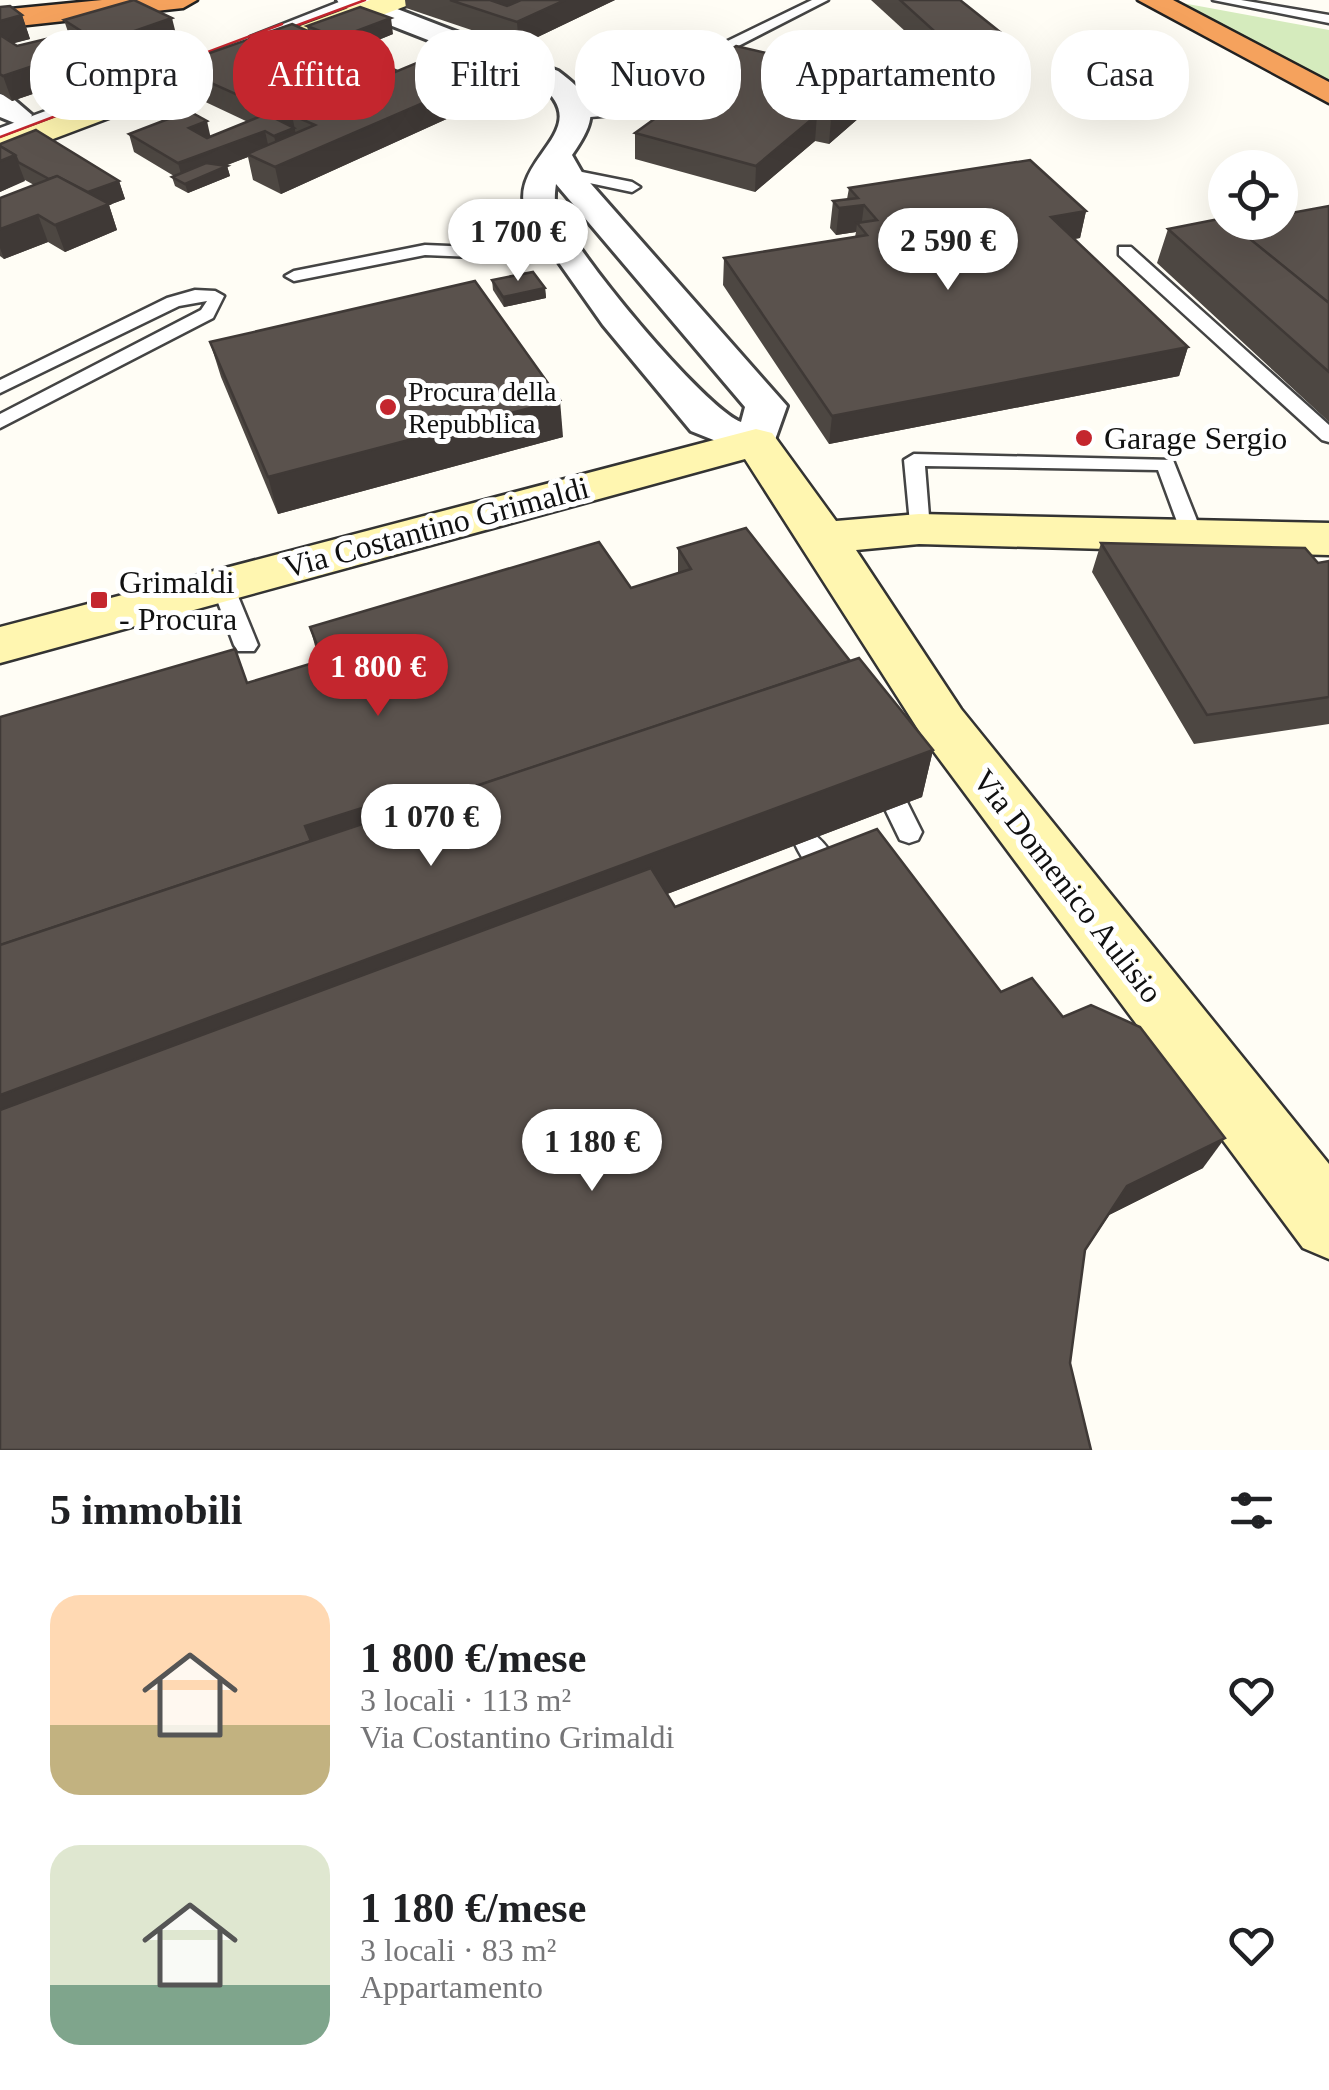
<!DOCTYPE html>
<html lang="it">
<meta charset="utf-8">
<style>
body{margin:0;font-family:"Times New Roman",serif;background:#f6f6f6;color:#202124;height:100vh;display:flex;flex-direction:column;font-size:38px;white-space:nowrap}
*{box-sizing:border-box;margin:0}
p{font-size:32px;color:#757577}
.icon{flex:none;width:55px;height:55px;fill:none;stroke:currentColor;stroke-width:2;stroke-linecap:round;stroke-linejoin:round}
.map{position:relative;height:1450px;overflow:hidden}
.side{display:flex;flex-direction:column;background:#fff;flex:1}
.side>*{flex:none}
.hud{position:absolute;left:30px;top:30px;width:1270px;height:90px;display:flex;gap:20px}
.tools{position:absolute;left:1208px;top:150px;display:grid;gap:20px}
.tools a{display:grid;place-items:center;width:90px;height:90px;border-radius:50%;background:#fff;box-shadow:0 10px 40px #0002;font-size:50px}
.price{position:absolute;translate:-50% -85px;padding:0 22px;border-radius:35px;background:#fff;color:#222;font-size:32px;line-height:65px;filter:drop-shadow(0 2px 5px #0008)}
.price::after{content:'';position:absolute;left:50%;top:60px;width:30px;height:22px;margin-left:-15px;background:inherit;clip-path:polygon(0 0,100% 0,50% 100%)}
.price.active{background:#c4262e;color:#fff}
ul{padding:0;list-style:none}
li{display:flex;align-items:center;gap:30px;height:250px;padding:0 50px}
li span{display:grid;place-items:center;flex:none;width:280px;height:200px;border-radius:30px;color:#555}
li>.icon{margin-inline-start:auto}
span .icon{width:120px;height:120px;fill:#fffc;stroke-width:1}
li b{font-size:42px}
h2{display:flex;justify-content:space-between;align-items:center;height:120px;padding:0 50px;font-size:42px}
.tag{padding:0 35px;border-radius:40px;background:#fff;box-shadow:0 10px 40px #0002;font-size:35px;line-height:90px}
.tag.active{background:#c4262e;color:#fff}
.map>svg:first-child{display:block}
.green{fill:#d5ebbd}
.lines{fill:none;stroke-linecap:round;stroke-linejoin:round}
.lane-casing{stroke:#444;stroke-width:5}
.street-casing{stroke:#444;stroke-width:6}
.secondary-casing{stroke:#333;stroke-width:5}
.highway-casing{stroke:#222;stroke-width:5}
.lane{fill:#fff;fill-rule:evenodd}
.street{fill:#fff;fill-rule:evenodd}
.secondary{fill:#fff6b0;fill-rule:evenodd}
.highway{fill:#f5a25d;fill-rule:evenodd}
.tram{stroke:#c4262e;stroke-width:2.5}
.wall{fill:#4d4742}
.shaded-wall{fill:#3f3936}
.building{fill:#5a524d;stroke:#3f3936;stroke-width:2.5}
.poi-dot{fill:#c4262e;stroke:#fff;stroke-width:4}
.labels{text-anchor:middle;stroke-width:10;stroke-linejoin:round;paint-order:stroke}
.far-poi-label{font-size:28px;fill:#111;stroke:#fff;text-anchor:start}
.poi-label{font-size:32px;fill:#111;stroke:#fff;text-anchor:start}
.street-label{font-size:32px;fill:#111;stroke:#fff}
</style>
<div class="map">
<svg width="1329" height="1450" viewBox="0 0 1329 1450">
<rect width="100%" height="100%" fill="#fffdf5"/>
<polygon class="green" points="1166,0 1329,30 1329,87"/>
<g class="lines">
<g class="lane-casing">
<g id="lane">
<polygon points="344,0 362,0 262,40 250,37"/>
<polygon points="812,0 828,0 713,59 639,113 578,118 571,114 578,110 630,106 703,53"/>
<polygon points="1213,0 1241,0 1329,15 1329,23"/>
<polygon points="201,53 213,56 0,137 0,128"/>
<polygon points="567,169 632,182 640,187 632,192 561,177 561,171"/>
<polygon points="425,245 569,251 578,256 569,261 425,255 294,281 285,276 294,271"/>
<polygon points="1119,247 1131,247 1329,425 1329,442 1322,440 1119,255"/>
<polygon points="195,290 215,291 224,296 213,318 0,428 0,414 201,310 207,301 179,306 0,393 0,380 167,298"/>
<polygon points="914,454 1173,460 1202,533 1191,540 1183,538 1158,470 925,466 930,529 919,536 911,534 904,460"/>
<polygon points="222,576 233,584 258,645 254,651 238,651 234,645 211,584"/>
<polygon points="897,797 906,800 922,832 918,840 909,843 900,840 884,807 888,800"/>
<path d="M807 831C821 836 831 852 838 865L834 873C813 880 802 859 794 842L797 834Z"/>
</g>
</g>
<g class="street-casing">
<g id="street">
<path d="M337 0H374L558 71C597 100 600 115 572 155L584 176 787 406 771 451 756 455 741 451 691 431 603 325 529 220C498 159 603 133 538 83L341 6ZM556 184 745 407 741 422C704 408 569 246 556 207 554 200 555 191 556 184Z"/>
<polygon points="0,94 11,97 32,115 28,122 17,124 0,117"/>
</g>
</g>
<g class="secondary-casing">
<g id="secondary">
<polygon points="370,0 410,0 406,6 0,159 0,138"/>
<polygon points="756,429 772,433 836,521 919,514 1329,523 1329,555 919,544 856,550 961,709 1329,1164 1329,1259 1303,1248 923,737 745,459 0,663 0,627"/>
</g>
</g>
<g class="highway-casing">
<g id="highway">
<polygon points="102,0 197,0 183,8 0,28 0,10"/>
<polygon points="1138,0 1173,0 1329,82 1329,103"/>
</g>
</g>
<use href="#lane" class="lane"/>
<use href="#street" class="street"/>
<use href="#secondary" class="secondary"/>
<use href="#highway" class="highway"/>
<g class="tram">
<polyline points="271,35 365,0"/>
<polyline points="184,61 282,24"/>
<polyline points="0,137 201,61"/>
</g>
</g>
<g class="wall">
<polygon points="405,0 615,0 519,46 406,8"/>
<polygon points="871,0 960,0 1000,32 995,57 941,64"/>
<polygon points="0,7 22,15 30,39 13,43 86,76 12,101 0,93"/>
<polygon points="64,20 178,42 107,68 72,44"/>
<polygon points="307,26 393,34 352,51 395,70 395,72 515,88 281,194 253,180 248,157 225,166 227,166 230,176 188,193 175,186 172,177 174,176 134,152 129,134 211,137 248,122 180,90 173,66 308,31"/>
<polygon points="695,75 875,104 829,144 815,141 755,192 635,159 635,133 695,90"/>
<polygon points="0,144 119,181 125,199 109,205 117,230 65,252 48,242 4,259 0,256 0,198 34,185 25,180 0,192"/>
<polygon points="849,188 1086,211 1080,238 1074,239 1188,347 1179,376 829,444 723,285 724,258 855,237 856,232 836,235 830,228 833,201 847,199"/>
<polygon points="1329,206 1329,422 1157,263 1168,229 1231,224"/>
<polygon points="492,280 545,288 546,298 504,307 493,290"/>
<polygon points="210,342 563,437 278,514 221,377"/>
<polygon points="1101,543 1318,563 1329,561 1329,724 1194,744 1092,572"/>
<polygon points="678,548 850,661 933,750 922,797 667,894 675,907 1001,992 1063,1017 1203,1168 1109,1215 1085,1251 1070,1363 0,1450 247,683 319,661 310,627 631,588 678,573"/>
</g>
<g class="shaded-wall">
<polygon points="489,0 550,0 505,18"/>
<polygon points="565,0 615,0 519,46 517,22"/>
<polygon points="22,15 30,39 0,47 0,21"/>
<polygon points="172,18 178,42 107,68 100,43"/>
<polygon points="391,18 393,34 341,55 338,38"/>
<polygon points="1000,32 995,57 941,64 944,40"/>
<polygon points="78,51 86,76 12,101 3,76"/>
<polygon points="513,64 515,88 281,194 275,167"/>
<polygon points="395,70 398,94 292,115 298,145 278,154 274,136 283,132 280,114"/>
<polygon points="878,79 875,104 829,144 831,119"/>
<polygon points="817,115 815,141 755,192 756,166"/>
<polygon points="207,121 211,139 193,146 189,128"/>
<polygon points="265,131 269,149 247,154 248,157 183,181 178,163"/>
<polygon points="15,155 25,181 0,192 0,161"/>
<polygon points="227,166 230,176 188,193 185,184"/>
<polygon points="119,181 125,199 109,205 117,230 65,252 55,225 80,195"/>
<polygon points="864,205 861,228 857,223 856,232 836,235 839,208"/>
<polygon points="1086,211 1080,238 1044,244 1051,217"/>
<polygon points="38,215 48,242 4,259 0,248 0,229"/>
<polygon points="545,288 546,298 504,307 503,297"/>
<polygon points="1188,347 1179,376 829,444 832,416"/>
<polygon points="560,400 563,437 278,514 268,477"/>
<polygon points="933,750 922,797 0,1148 0,1095"/>
<polygon points="384,801 393,836 0,1000 305,826"/>
<polygon points="1225,1138 1203,1168 1109,1215 1127,1186"/>
</g>
<g class="building">
<polygon points="134,0 172,18 100,43 64,20"/>
<polygon points="450,0 490,0 507,6 521,0 565,0 517,22"/>
<polygon points="900,0 960,0 1000,32 944,40"/>
<polygon points="10,6 22,15 0,21 0,7"/>
<polygon points="360,7 391,18 338,38 307,26"/>
<polygon points="292,24 395,70 280,114 173,66"/>
<polygon points="0,35 17,46 54,37 78,51 3,76 0,74"/>
<polygon points="462,44 513,64 275,167 247,154 315,125 292,115"/>
<polygon points="736,46 878,79 831,119 817,115 756,166 635,133 711,78 695,75"/>
<polygon points="189,111 207,121 189,128 207,138 266,114 294,128 274,136 265,131 178,163 129,134"/>
<polygon points="36,130 119,181 88,192 57,176 49,179 18,162 15,155 0,146 0,144"/>
<polygon points="0,146 15,155 0,161"/>
<polygon points="1030,160 1086,211 1051,217 1188,347 832,416 724,258 867,235 857,223 877,220 864,205 839,208 833,201 858,198 849,188"/>
<polygon points="206,163 227,166 185,184 172,177"/>
<polygon points="57,176 109,204 55,225 38,215 0,229 0,198"/>
<polygon points="1329,206 1329,303 1231,224 1280,222 1280,215"/>
<polygon points="1224,218 1225,222 1229,222 1329,303 1329,372 1168,229"/>
<polygon points="533,272 545,288 503,297 492,280"/>
<polygon points="475,281 560,400 268,477 210,342"/>
<polygon points="746,528 850,661 390,815 384,801 305,826 311,841 0,945 0,717 235,649 247,683 323,660 310,627 599,542 631,588 691,569 678,548"/>
<polygon points="1101,543 1305,548 1318,563 1329,561 1329,697 1207,715"/>
<polygon points="859,658 933,750 0,1095 0,945"/>
<polygon points="877,829 1001,992 1032,978 1063,1017 1091,1005 1140,1027 1225,1138 1127,1186 1085,1250 1070,1363 1091,1450 0,1450 0,1110 651,868 675,907"/>
</g>
<g class="poi-dot">
<circle cx="388" cy="407" r="10"/>
<circle cx="1084" cy="438" r="10"/>
<rect x="89" y="590" width="20" height="20" rx="5"/>
</g>
<g class="labels">
<g class="far-poi-label">
<text x="408" y="401">Procura della<tspan x="408" dy="32">Repubblica</tspan></text>
</g>
<g class="poi-label">
<text x="1104" y="449">Garage Sergio</text>
<text x="119" y="593">Grimaldi<tspan x="119" dy="37">- Procura</tspan></text>
</g>
<g class="street-label">
<text transform="translate(436 527) rotate(-15)" y="11">Via Costantino Grimaldi</text>
<text transform="translate(1068 886) rotate(52)" y="11">Via Domenico Aulisio</text>
</g>
</g>
</svg>
<div class="tools">
<a><svg class="icon" aria-label="locate" viewBox="0 0 24 24"><circle cx="12" cy="12" r="6"/><path d="M12 2v4M12 18v4M2 12h4M18 12h4"/></svg></a>
</div>
<b class="price" style="left:518px;top:284px">1 700 €</b>
<b class="price" style="left:948px;top:293px">2 590 €</b>
<b class="price active" style="left:378px;top:719px">1 800 €</b>
<b class="price" style="left:431px;top:869px">1 070 €</b>
<b class="price" style="left:592px;top:1194px">1 180 €</b>
<div class="hud">
<a class="tag">Compra</a>
<a class="tag active">Affitta</a>
<a class="tag">Filtri</a>
<a class="tag">Nuovo</a>
<a class="tag">Appartamento</a>
<a class="tag">Casa</a>
</div>
</div>
<section class="side">
<h2>5 immobili<svg class="icon" aria-label="filters" viewBox="0 0 24 24"><path d="M4 7h16M4 17h16"/><circle cx="9" cy="7" r="2"/><circle cx="15" cy="17" r="2"/></svg></h2>
<ul>
<li><span style="background:linear-gradient(#ffd9b3 65%,#c2b280 0)"><svg class="icon" aria-label="home" viewBox="0 0 24 24"><path d="M3 11l9-7 9 7M6 9v11h12V9"/></svg></span><div><b>1 800 €/mese</b><p>3 locali · 113 m²</p><p>Via Costantino Grimaldi</p></div><svg class="icon" aria-label="heart" viewBox="0 0 24 24"><path d="M12 20l-8-8c-3-5 5-10 8-4 3-6 11-1 8 4z"/></svg></li>
<li><span style="background:linear-gradient(#dfe7d0 70%,#7fa58c 0)"><svg class="icon" aria-label="home" viewBox="0 0 24 24"><path d="M3 11l9-7 9 7M6 9v11h12V9"/></svg></span><div><b>1 180 €/mese</b><p>3 locali · 83 m²</p><p>Appartamento</p></div><svg class="icon" aria-label="heart" viewBox="0 0 24 24"><path d="M12 20l-8-8c-3-5 5-10 8-4 3-6 11-1 8 4z"/></svg></li>
</ul>
</section>
